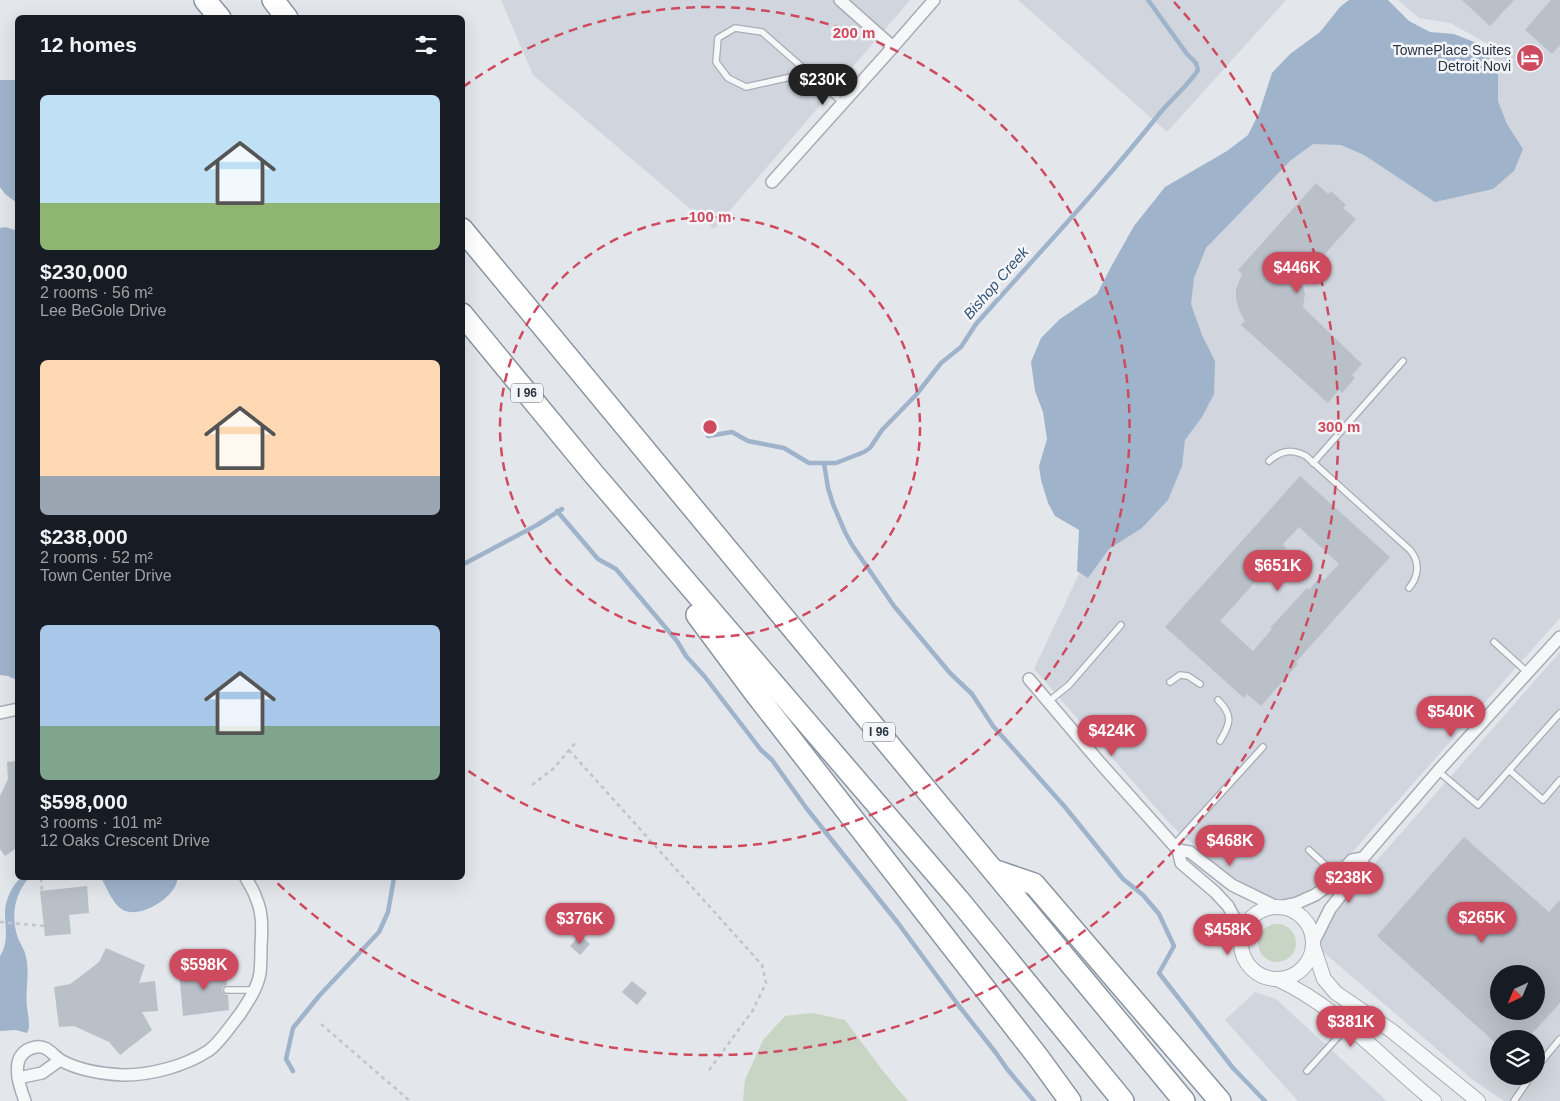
<!DOCTYPE html>
<meta charset="utf-8">
<style>
body{margin:0;font-family:Helvetica,sans-serif;background:#242831;color:#f1f3f6;height:100vh;display:flex;flex-direction:column;font-size:19px;white-space:nowrap}
*{box-sizing:border-box;margin:0}
p{font-size:16px;color:#9ea1a6}
.icon{flex:none;width:28px;height:28px;fill:none;stroke:currentColor;stroke-width:2;stroke-linecap:round;stroke-linejoin:round}
.map{position:relative;flex:1;overflow:hidden}
.details{position:absolute;left:15px;top:15px;width:450px;height:865px;display:flex;flex-direction:column;background:#171b24;border-radius:8px;box-shadow:0 5px 20px #0002}
.details>*{flex:none}
.needle{width:32px;rotate:224deg}
.fabs{position:absolute;left:1490px;top:965px;display:grid;gap:10px}
.fabs a{display:grid;place-items:center;width:55px;height:55px;border-radius:50%;background:#171b24;box-shadow:0 5px 20px #0002;font-size:25px}
.price{position:absolute;translate:-50% -42px;padding:0 11px;border-radius:18px;background:#ce4a5f;color:#fff;font-size:16px;line-height:32px;filter:drop-shadow(0 1px 2px #0008)}
.price::after{content:'';position:absolute;left:50%;top:30px;width:15px;height:11px;margin-left:-8px;background:inherit;clip-path:polygon(0 0,100% 0,50% 100%)}
.price.active{background:#222;color:#fff}
ul{padding:0;list-style:none}
li{display:grid;align-content:center;gap:10px;height:265px;padding:0 25px}
li span{display:grid;place-items:center;height:155px;border-radius:8px;color:#555}
li>.icon{margin-inline-start:auto}
span .icon{width:90px;height:90px;fill:#fffc;stroke-width:1}
li b{font-size:21px}
h2{display:flex;justify-content:space-between;align-items:center;height:60px;padding:0 25px;font-size:21px}
.map>svg:first-child{display:block}
.built{fill:#d1d5dd;fill-rule:evenodd}
.green{fill:#c9d5c4}
.water{fill:#9fb4cb}
.lines{fill:none;stroke-linecap:round;stroke-linejoin:round}
.stream{stroke:#9fb4cb;stroke-width:4.5}
.building{fill:#bac0c8;fill-rule:evenodd}
.service-casing{stroke:#a8adb5;stroke-width:8}
.minor-casing{stroke:#a8adb5;stroke-width:14}
.tertiary-casing{stroke:#a8adb5;stroke-width:16}
.motorway-casing{stroke:#8a94a2;stroke-width:24}
.path{stroke:#c1c4ca;stroke-width:2.5;stroke-dasharray:4 4;stroke-linecap:butt}
.service{stroke:#f6f7f9;stroke-width:5.5}
.minor{stroke:#f6f7f9;stroke-width:11}
.tertiary{stroke:#f6f7f9;stroke-width:14}
.motorway{stroke:#fff;stroke-width:21}
.ring{fill:none;stroke:#ce4a5f;stroke-width:2.5;stroke-dasharray:9 6}
.labels{text-anchor:middle;stroke-width:5;stroke-linejoin:round;paint-order:stroke}
.shield{fill:#f3f5f8;stroke:#676e79;stroke-width:1}
.shield-label{font-size:12px;font-weight:bold;fill:#2b3443}
.poi-label{font-size:14px;fill:#2b3443;stroke:#f3f5f8;text-anchor:end}
.water-label{font-size:15px;font-style:italic;fill:#355378;stroke:#f3f5f8}
.centre{fill:#ce4a5f;stroke:#f3f5f8;stroke-width:2.5}
.ring-label{font-size:15px;text-anchor:middle;font-weight:bold;fill:#ce4a5f;stroke:#f3f5f8;stroke-width:5;stroke-linejoin:round;paint-order:stroke}
</style>
<div class="map">
<svg width="1560" height="1101" viewBox="0 0 1560 1101">
<rect width="100%" height="100%" fill="#e3e6eb"/>
<g class="built">
<polygon points="501,0 910,0 714,229 533,75"/>
<polygon points="1018,0 1286,0 1167,132"/>
<polygon points="1398,0 1560,0 1560,618 1339,867 1319,885 1301,897 1280,900 1253,891 1219,867 1172,826 1034,669 1096,538 1179,215 1317,99 1430,87 1492,46 1450,23 1419,18"/>
<path d="M1560 652V1101H1504L1473 1080 1322 951 1316 930ZM1499 974H1536V1011H1499ZM1499 1039H1536V1076H1499Z"/>
<polygon points="1255,992 1276,999 1387,1101 1298,1101 1225,1020"/>
</g>
<g class="green">
<circle cx="1277" cy="943" r="19"/>
<polygon points="813,1013 845,1020 883,1071 908,1101 743,1101 745,1080 763,1040 785,1016"/>
</g>
<g class="water">
<polygon points="1349,0 1388,0 1409,21 1430,32 1454,34 1479,44 1498,69 1498,101 1507,124 1523,149 1514,171 1493,189 1435,202 1364,155 1341,145 1313,144 1291,160 1206,248 1194,278 1191,304 1202,335 1215,361 1214,394 1202,417 1185,440 1182,466 1168,500 1142,528 1109,549 1088,578 1077,571 1079,530 1055,516 1048,503 1041,480 1039,466 1047,439 1043,412 1035,391 1031,362 1041,338 1060,319 1097,294 1112,265 1134,226 1165,187 1227,151 1248,135 1259,113 1272,73 1290,54 1320,32 1340,7"/>
<polygon points="0,80 17,80 17,203 5,194 0,187"/>
<polygon points="5,227 18,231 17,680 8,676 0,675 0,228"/>
<path d="M21 878H29C15 893 11 915 17 935 19 943 25 949 26 957 30 973 25 991 27 1007 28 1015 31 1027 27 1033L16 1030 0 1031V956C9 942 5 929 5 913 5 900 12 885 21 878Z"/>
<path d="M101 878H178C177 881 176 886 174 888 166 902 139 918 123 910 112 904 107 887 101 878Z"/>
</g>
<g class="lines">
<g class="stream">
<path d="M708 436 732 432 748 441 784 448 809 463H836L864 452 870 448 882 430 916 395 941 363 961 347 976 324C1038 254 1102 186 1160 113 1172 98 1187 87 1198 70L1196 63 1187 54 1148 0"/>
<polyline points="824,463 828,488 833,504 845,532 852,545 894,606 950,673 972,694 993,726 1065,807 1123,879 1143,895 1159,914 1174,946 1159,973 1233,1068 1265,1101"/>
<polyline points="557,511 598,559 616,569 677,641 686,656 705,677 761,750 772,760 807,809 898,923 959,1006 996,1053 1007,1069 1034,1101"/>
<polyline points="462,565 537,525 562,509"/>
<polyline points="293,1071 286,1059 293,1028 319,996 379,932 388,912 394,878"/>
</g>
</g>
<g class="building">
<polygon points="1462,0 1514,0 1490,26"/>
<polygon points="1551,0 1560,0 1560,45 1552,54 1525,30"/>
<polygon points="1316,183 1328,194 1331,191 1346,205 1343,208 1356,219 1301,281 1305,293 1303,307 1362,364 1352,375 1355,378 1342,393 1339,390 1328,403 1241,325 1245,321 1239,310 1236,298 1236,289 1242,274 1238,270"/>
<path d="M1300 476 1390 557 1296 662 1298 664 1261 706 1247 694 1244 698 1165 627ZM1299 527 1339 564 1324 580 1320 577 1309 590 1307 588 1270 628 1272 629 1253 651 1220 621 1286 548 1283 544Z"/>
<polygon points="18,757 18,847 5,856 0,849 0,796 8,779 7,762 16,761"/>
<path d="M1464 837 1549 912 1560 900V1003L1527 1039H1499V1046L1377 936ZM1499 974H1536V1011H1499Z"/>
<polygon points="87,886 89,913 69,915 71,934 45,936 40,891"/>
<polygon points="580,935 590,944 580,955 570,946"/>
<polygon points="106,948 145,965 139,983 155,981 158,1011 142,1012 152,1030 120,1055 109,1042 74,1026 59,1027 54,987 70,984 85,973 99,962"/>
<polygon points="225,966 227,985 223,987 222,990 224,994 228,995 229,1010 183,1016 179,971"/>
<polygon points="632,981 647,993 637,1005 622,992"/>
</g>
<g class="lines">
<g class="service-casing">
<g id="service">
<polyline points="809,73 746,87 728,78 716,62 718,38 735,28 762,32 843,103"/>
<path d="M1269 461C1281 450 1292 449 1306 456L1410 550C1420 562 1419 576 1409 588"/>
<polyline points="1313,463 1403,361"/>
<polyline points="1494,642 1527,672"/>
<polyline points="1170,682 1180,675 1188,676 1200,684"/>
<path d="M1218 700C1233 715 1231 723 1220 741"/>
<polyline points="1048,702 1069,685 1121,625"/>
<polyline points="1509,770 1543,800 1560,780"/>
<polyline points="1438,771 1478,805 1560,713"/>
<polyline points="1173,846 1263,747"/>
<polyline points="1309,850 1337,876"/>
<polyline points="227,990 253,990"/>
<polyline points="1536,1068 1560,1039"/>
<polyline points="1307,1071 1348,1026"/>
<polyline points="1514,1101 1531,1076"/>
</g>
</g>
<g class="minor-casing">
<g id="minor">
<polyline points="840,0 893,47 934,0"/>
<polyline points="772,182 893,47"/>
<polyline points="1029,679 1101,764 1178,850 1181,863 1215,892 1228,906 1236,921 1241,941"/>
<polyline points="0,713 18,709"/>
<polyline points="1178,850 1190,852 1232,885 1277,907"/>
<polyline points="1279,907 1297,903 1315,895 1329,885 1352,860 1363,858"/>
<polyline points="1313,943 1330,909 1362,868 1363,858 1438,771 1560,637"/>
<polyline points="18,1078 42,1073 60,1060"/>
<path d="M25 1101C18 1083 8 1052 36 1047 48 1045 53 1056 62 1061 81 1071 103 1074 124 1075 151 1075 185 1066 208 1051 219 1044 231 1025 240 1014 248 1002 258 987 260 973 261 964 261 955 261 946 262 930 263 913 256 898 254 891 249 884 246 878"/>
</g>
</g>
<g class="tertiary-casing">
<g id="tertiary">
<circle cx="1277" cy="943" r="36"/>
<polyline points="1313,946 1324,979 1336,993 1392,1031 1478,1101"/>
<path d="M1277 979C1338 1007 1382 1059 1434 1101"/>
</g>
</g>
<g class="motorway-casing">
<g id="motorway">
<polyline points="205,0 220,18"/>
<polyline points="273,0 287,18"/>
<polyline points="462,229 1184,1101"/>
<polyline points="462,314 592,472 958,899 1123,1101"/>
<polyline points="697,615 755,693 1038,1057 1070,1101"/>
<polyline points="993,870 1034,884 1220,1101"/>
</g>
</g>
<g class="path">
<polyline points="569,750 762,965 766,983 753,1010 707,1073"/>
<polyline points="532,785 553,769 577,741"/>
<polyline points="41,878 42,891"/>
<polyline points="0,922 44,926"/>
<polyline points="321,1024 410,1101"/>
</g>
<use href="#service" class="service"/>
<use href="#minor" class="minor"/>
<use href="#tertiary" class="tertiary"/>
<use href="#motorway" class="motorway"/>
</g>
<g class="ring">
<circle cx="710" cy="427" r="210"/>
<path d="M463 87A420 420 0 1 1 463 767"/>
<path d="M1174 2A629 629 0 0 1 273 879"/>
</g>
<defs>
<g id="hotel-disc" transform="scale(1.4375)"><circle r="9.5" fill="#ce4a5f" stroke="#f3f5f8"/><path d="M-6-4.5h1.5V1H6V5H4.5V3h-9V5H-6ZM-4 0a1.8 1.8 0 1 1 3.6 0ZM.5 0V-2.5h3Q6-2.5 6 0Z" fill="#fff"/></g>
</defs>
<g fill-rule="evenodd">
<use href="#hotel-disc" x="1530" y="58"/>
</g>
<g class="labels">
<g class="shield">
<rect x="511" y="383.5" width="32" height="19" rx="4"/>
<rect x="863" y="722.5" width="32" height="19" rx="4"/>
</g>
<g class="shield-label">
<text x="527" y="397">I 96</text>
<text x="879" y="736">I 96</text>
</g>
<g class="poi-label">
<text x="1511" y="55">TownePlace Suites<tspan x="1511" dy="16">Detroit Novi</tspan></text>
</g>
<g class="water-label">
<text transform="translate(996 283) rotate(-49)" y="5">Bishop Creek</text>
</g>
</g>
<circle cx="710" cy="427" r="8" class="centre"/>
<g class="ring-label">
<text x="854" y="38">200 m</text>
<text x="710" y="222">100 m</text>
<text x="1339" y="432">300 m</text>
</g>
</svg>
<div class="fabs">
<a><svg class="needle" viewBox="-14 -14 28 28"><path d="M0-13l5 13h-10z" fill="#e53935"/><path d="M0 13l5-13h-10z" fill="#9ea1a6"/></svg></a>
<a><svg class="icon" aria-label="layers" viewBox="0 0 24 24"><path d="M12 4l9 5-9 5-9-5zM3 14l9 5 9-5"/></svg></a>
</div>
<b class="price active" style="left:823px;top:106px">$230K</b>
<b class="price" style="left:1297px;top:294px">$446K</b>
<b class="price" style="left:1278px;top:592px">$651K</b>
<b class="price" style="left:1451px;top:738px">$540K</b>
<b class="price" style="left:1112px;top:757px">$424K</b>
<b class="price" style="left:1230px;top:867px">$468K</b>
<b class="price" style="left:1349px;top:904px">$238K</b>
<b class="price" style="left:1482px;top:944px">$265K</b>
<b class="price" style="left:580px;top:945px">$376K</b>
<b class="price" style="left:1228px;top:956px">$458K</b>
<b class="price" style="left:204px;top:991px">$598K</b>
<b class="price" style="left:1351px;top:1048px">$381K</b>
<section class="details">
<h2>12 homes<svg class="icon" aria-label="filters" viewBox="0 0 24 24"><path d="M4 7h16M4 17h16"/><circle cx="9" cy="7" r="2"/><circle cx="15" cy="17" r="2"/></svg></h2>
<ul>
<li><span style="background:linear-gradient(#bfe0f5 70%,#8fb573 0)"><svg class="icon" aria-label="home" viewBox="0 0 24 24"><path d="M3 11l9-7 9 7M6 9v11h12V9"/></svg></span><div><b>$230,000</b><p>2 rooms · 56 m²</p><p>Lee BeGole Drive</p></div></li>
<li><span style="background:linear-gradient(#ffd9b3 75%,#9aa5b1 0)"><svg class="icon" aria-label="home" viewBox="0 0 24 24"><path d="M3 11l9-7 9 7M6 9v11h12V9"/></svg></span><div><b>$238,000</b><p>2 rooms · 52 m²</p><p>Town Center Drive</p></div></li>
<li><span style="background:linear-gradient(#a9c7e8 65%,#7fa58c 0)"><svg class="icon" aria-label="home" viewBox="0 0 24 24"><path d="M3 11l9-7 9 7M6 9v11h12V9"/></svg></span><div><b>$598,000</b><p>3 rooms · 101 m²</p><p>12 Oaks Crescent Drive</p></div></li>
</ul>
</section>
</div>
